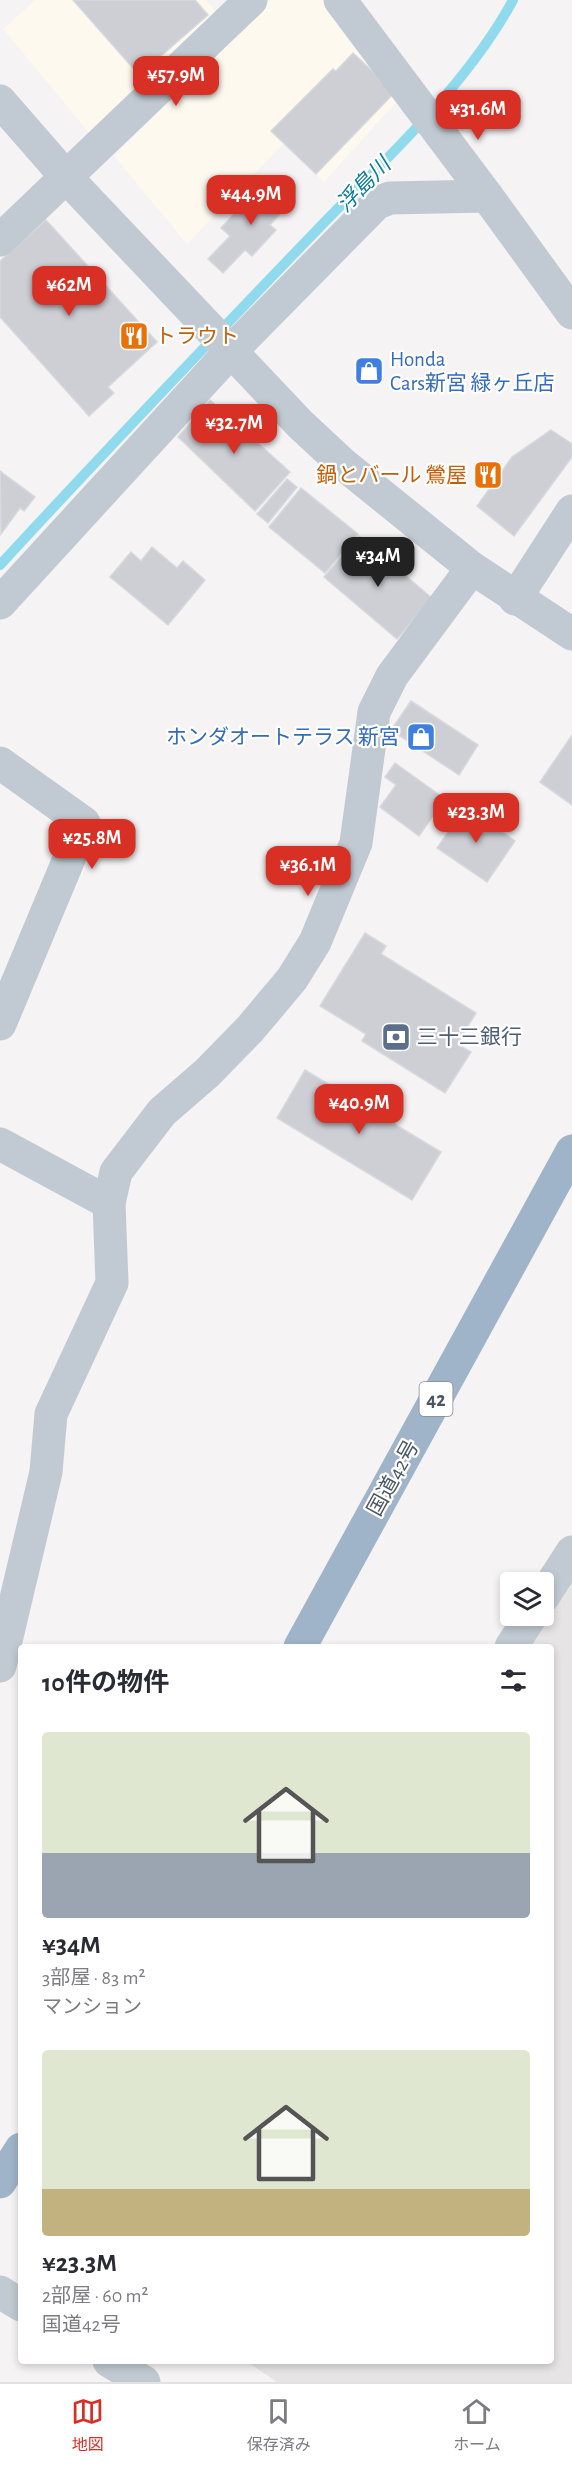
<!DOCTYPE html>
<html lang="ja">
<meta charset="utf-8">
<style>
body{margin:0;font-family:"Alegreya Sans","Noto Sans JP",sans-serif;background:#f2f2f3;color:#2b2b33;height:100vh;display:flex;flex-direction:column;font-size:22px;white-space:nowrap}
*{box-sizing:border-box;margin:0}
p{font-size:20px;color:#7c7c81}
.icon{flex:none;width:33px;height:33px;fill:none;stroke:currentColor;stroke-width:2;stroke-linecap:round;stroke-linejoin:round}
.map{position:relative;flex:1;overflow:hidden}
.drawer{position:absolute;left:18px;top:1644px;width:536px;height:720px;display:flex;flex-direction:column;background:#fff;border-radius:6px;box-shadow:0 3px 9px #0003}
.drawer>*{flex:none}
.fabs{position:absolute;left:500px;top:1572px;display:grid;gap:12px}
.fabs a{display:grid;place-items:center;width:54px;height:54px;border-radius:6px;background:#fff;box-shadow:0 3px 9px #0003;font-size:30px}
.price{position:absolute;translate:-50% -51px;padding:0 14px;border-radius:12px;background:#d93025;color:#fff;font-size:20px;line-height:39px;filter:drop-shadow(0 2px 3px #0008)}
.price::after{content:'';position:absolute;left:50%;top:36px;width:18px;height:14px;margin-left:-9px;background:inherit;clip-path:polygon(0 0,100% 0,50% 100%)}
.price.on{background:#222;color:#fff}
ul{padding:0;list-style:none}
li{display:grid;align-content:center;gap:12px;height:318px;padding:0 24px}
li span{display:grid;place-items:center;height:186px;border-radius:6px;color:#555}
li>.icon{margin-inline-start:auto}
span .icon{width:108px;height:108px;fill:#fffc;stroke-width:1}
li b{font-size:26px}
h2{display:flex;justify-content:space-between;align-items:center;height:72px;padding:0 24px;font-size:26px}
.menu{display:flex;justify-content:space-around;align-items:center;height:84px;border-top:2px solid #e1e1e2;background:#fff;font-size:16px;color:#7c7c81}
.menu a{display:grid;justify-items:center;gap:3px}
.menu .on{color:#d93025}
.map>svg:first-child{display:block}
.commercial{fill:#fdf9ef}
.education{fill:#e6e4e5}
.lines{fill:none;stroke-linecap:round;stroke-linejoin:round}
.stream{stroke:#90daee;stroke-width:10}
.building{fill:#cdcfd5;stroke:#d7d9de;stroke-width:1.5}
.minor{stroke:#c1cad2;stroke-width:33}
.tertiary{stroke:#c1cad2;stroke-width:33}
.trunk{stroke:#9fb4c9;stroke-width:33}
.labels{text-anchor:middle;stroke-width:4.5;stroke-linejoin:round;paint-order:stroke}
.shield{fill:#fff;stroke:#808990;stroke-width:1.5}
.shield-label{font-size:20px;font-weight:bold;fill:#4a5661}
.food-label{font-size:21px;fill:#c56008;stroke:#fff;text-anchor:start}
.shop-label{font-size:21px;fill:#366cbe;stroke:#fff;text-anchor:start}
.service-label{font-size:21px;fill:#4e5e75;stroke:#fff;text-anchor:start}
.street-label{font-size:21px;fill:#4a5661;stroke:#fff}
.water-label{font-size:22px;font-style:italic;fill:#0c7c9b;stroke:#fff}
</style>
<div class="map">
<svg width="572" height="2382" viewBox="0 0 572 2382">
<rect width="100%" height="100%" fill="#f5f3f3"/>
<g class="commercial">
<polygon points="35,0 206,0 217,13 90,134 3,29"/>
<polygon points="271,0 330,0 400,98 324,182 284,143 187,244 114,156"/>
</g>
<polygon class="education" points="572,1581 572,2382 277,2382 246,2361 550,2361 550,1647 530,1647"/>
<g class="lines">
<path class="stream" d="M0 565C104 452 210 341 316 231 384 160 466 87 513 0"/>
</g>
<g class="building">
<polygon points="73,0 195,0 208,15 139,75"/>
<polygon points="353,53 395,92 316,174 271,131 333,69 336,71"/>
<polygon points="276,181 294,198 270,225 276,230 252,256 245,250 223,273 208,259 230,236 221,228 253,193 260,199"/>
<polygon points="46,220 157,342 108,387 114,393 89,416 0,317 0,261"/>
<polygon points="210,400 290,472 255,511 178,437"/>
<polygon points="551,430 572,444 572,457 514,536 477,506 512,457"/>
<polygon points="0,471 35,497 24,511 20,508 1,534"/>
<polygon points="287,479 297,487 268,523 257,514"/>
<polygon points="301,488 358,534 325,573 269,527"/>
<polygon points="359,536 432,598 397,639 324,577"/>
<polygon points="152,547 177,568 183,561 205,580 168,625 110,577 131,552 141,561"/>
<polygon points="411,701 478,745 459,775 391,730"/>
<polygon points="572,735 572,805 540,782"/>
<polygon points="395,763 445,799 419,836 380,807 396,785 385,777"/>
<polygon points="466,806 515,841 487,882 437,848"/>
<polygon points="365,933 386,946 381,954 476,1013 457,1044 471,1052 445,1093 362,1041 366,1034 320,1006"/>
<polygon points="305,1070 441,1152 412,1200 277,1118"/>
</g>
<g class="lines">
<g class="minor">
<polyline points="340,0 487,196 572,313"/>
<polyline points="0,240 251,0"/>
<polyline points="515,599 572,511"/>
<polyline points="0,603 231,351 377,203 390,198 487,196"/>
<polyline points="0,763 84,823 0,1024"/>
<polyline points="0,1144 109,1203"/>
<polyline points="543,1597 572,1552"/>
<polyline points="511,1647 531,1616"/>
<polyline points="0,1666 46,1472 51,1414 112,1283 109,1203 116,1172 162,1112 207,1073 250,1029 292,979 315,942 356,843 374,712 392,676 472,568"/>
<polyline points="0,2292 21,2305"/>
<polyline points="109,2361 144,2382"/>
</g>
<polyline class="tertiary" points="0,101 67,178 300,424 343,464 472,568 572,634"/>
<g class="trunk">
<polyline points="300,1647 572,1151"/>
<polyline points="0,2182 21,2149"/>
</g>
</g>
<defs>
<g id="restaurant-square" transform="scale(1.5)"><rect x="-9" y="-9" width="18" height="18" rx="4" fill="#e8710a" stroke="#fff"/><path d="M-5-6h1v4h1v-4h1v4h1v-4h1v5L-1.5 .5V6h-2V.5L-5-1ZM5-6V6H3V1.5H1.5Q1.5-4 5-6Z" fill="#fff"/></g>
<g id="shop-square" transform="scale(1.5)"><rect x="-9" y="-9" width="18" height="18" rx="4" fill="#3f7fe0" stroke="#fff"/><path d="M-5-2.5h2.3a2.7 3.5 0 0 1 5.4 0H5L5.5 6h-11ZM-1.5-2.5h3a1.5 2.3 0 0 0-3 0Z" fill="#fff"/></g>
<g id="bank-square" transform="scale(1.5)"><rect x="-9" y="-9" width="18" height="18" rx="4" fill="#5c6f8a" stroke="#fff"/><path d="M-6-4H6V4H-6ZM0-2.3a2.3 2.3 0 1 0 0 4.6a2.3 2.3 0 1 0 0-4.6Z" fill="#fff"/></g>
</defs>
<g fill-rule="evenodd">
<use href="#restaurant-square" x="134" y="336"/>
<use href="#shop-square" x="369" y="371"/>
<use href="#restaurant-square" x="488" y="475"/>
<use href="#shop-square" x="421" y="737"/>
<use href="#bank-square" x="396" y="1037"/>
</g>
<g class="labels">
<rect class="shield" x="419.5" y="1382" width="33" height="34" rx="4.5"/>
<g class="shield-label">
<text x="436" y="1406">42</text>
</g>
<g class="food-label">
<text x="155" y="343">トラウト</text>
<text x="467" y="482" text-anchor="end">鍋とバール 鶯屋</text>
</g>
<g class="shop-label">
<text x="390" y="366">Honda<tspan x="390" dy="24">Cars新宮 緑ヶ丘店</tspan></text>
<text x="400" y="744" text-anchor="end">ホンダオートテラス 新宮</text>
</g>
<g class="service-label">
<text x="417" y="1044">三十三銀行</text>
</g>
<g class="street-label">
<text transform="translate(393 1478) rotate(-61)" y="7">国道42号</text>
</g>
<g class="water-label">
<text transform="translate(363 184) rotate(-46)" y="8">浮島川</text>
</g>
</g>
</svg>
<div class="fabs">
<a><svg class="icon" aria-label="layers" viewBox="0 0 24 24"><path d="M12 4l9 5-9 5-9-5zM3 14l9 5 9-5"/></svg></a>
</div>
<b class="price" style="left:176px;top:107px">¥57.9M</b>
<b class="price" style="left:478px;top:141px">¥31.6M</b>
<b class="price" style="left:251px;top:226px">¥44.9M</b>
<b class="price" style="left:69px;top:317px">¥62M</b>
<b class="price" style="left:234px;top:455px">¥32.7M</b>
<b class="price on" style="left:378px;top:588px">¥34M</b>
<b class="price" style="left:476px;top:844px">¥23.3M</b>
<b class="price" style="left:92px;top:870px">¥25.8M</b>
<b class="price" style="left:308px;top:897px">¥36.1M</b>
<b class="price" style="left:359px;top:1135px">¥40.9M</b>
<section class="drawer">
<h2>10件の物件<svg class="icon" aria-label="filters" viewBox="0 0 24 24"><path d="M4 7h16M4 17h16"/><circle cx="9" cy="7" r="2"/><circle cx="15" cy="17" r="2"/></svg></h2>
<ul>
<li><span style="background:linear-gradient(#dfe7d0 65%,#9aa5b1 0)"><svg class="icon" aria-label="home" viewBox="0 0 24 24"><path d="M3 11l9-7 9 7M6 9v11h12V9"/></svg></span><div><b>¥34M</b><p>3部屋 · 83 m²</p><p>マンション</p></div></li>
<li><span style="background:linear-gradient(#dfe7d0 75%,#c2b280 0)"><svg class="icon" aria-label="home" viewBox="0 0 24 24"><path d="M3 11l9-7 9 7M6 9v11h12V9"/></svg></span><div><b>¥23.3M</b><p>2部屋 · 60 m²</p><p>国道42号</p></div></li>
</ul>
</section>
</div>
<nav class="menu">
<a class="on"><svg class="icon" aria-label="map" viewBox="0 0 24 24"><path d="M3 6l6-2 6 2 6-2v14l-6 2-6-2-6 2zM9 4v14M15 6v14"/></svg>地図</a>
<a><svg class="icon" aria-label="saved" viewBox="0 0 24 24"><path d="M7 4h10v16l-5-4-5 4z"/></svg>保存済み</a>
<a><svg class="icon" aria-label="home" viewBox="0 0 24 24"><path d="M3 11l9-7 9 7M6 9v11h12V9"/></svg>ホーム</a>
</nav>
